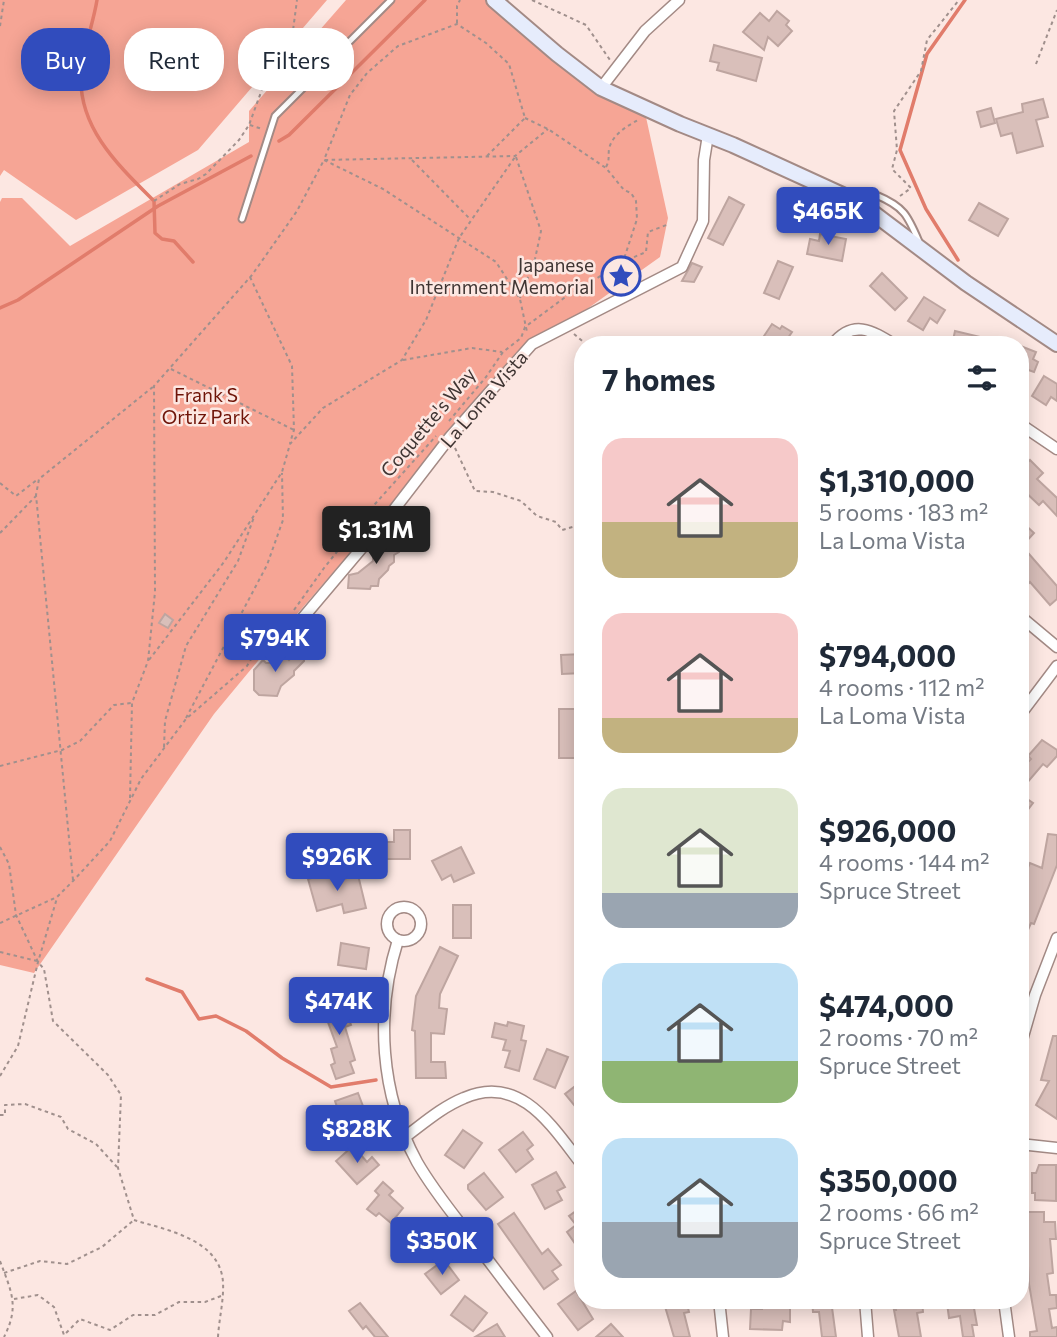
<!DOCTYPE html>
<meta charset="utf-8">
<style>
body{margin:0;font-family:Commissioner,sans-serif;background:#f6f6f7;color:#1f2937;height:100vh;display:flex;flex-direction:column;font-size:26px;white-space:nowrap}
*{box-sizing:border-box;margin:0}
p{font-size:23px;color:#747a83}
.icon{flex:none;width:38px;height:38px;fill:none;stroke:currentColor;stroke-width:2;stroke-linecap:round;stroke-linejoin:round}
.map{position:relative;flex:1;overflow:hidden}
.sheet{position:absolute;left:574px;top:336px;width:455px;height:973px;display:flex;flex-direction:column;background:#fff;border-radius:28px;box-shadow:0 4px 18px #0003}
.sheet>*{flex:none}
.top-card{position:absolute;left:21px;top:28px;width:448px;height:63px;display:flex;gap:14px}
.price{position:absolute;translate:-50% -60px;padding:0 16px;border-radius:7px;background:#314cbd;color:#fff;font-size:23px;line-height:46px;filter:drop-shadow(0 2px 4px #0008)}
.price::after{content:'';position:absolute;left:50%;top:42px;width:21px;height:16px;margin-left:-10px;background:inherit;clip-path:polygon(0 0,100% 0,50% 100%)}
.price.current{background:#222;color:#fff}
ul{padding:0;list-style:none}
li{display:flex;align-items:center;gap:21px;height:175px;padding:0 28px}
li span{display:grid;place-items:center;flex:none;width:196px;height:140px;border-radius:21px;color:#555}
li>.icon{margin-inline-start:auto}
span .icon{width:84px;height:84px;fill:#fffc;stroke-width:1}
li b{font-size:30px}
h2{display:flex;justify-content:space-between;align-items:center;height:84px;padding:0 28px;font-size:30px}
.tag{padding:0 24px;border-radius:28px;background:#fff;box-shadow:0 4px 18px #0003;font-size:24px;line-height:63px}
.tag.current{background:#314cbd;color:#fff}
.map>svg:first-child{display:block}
.green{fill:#f6a595}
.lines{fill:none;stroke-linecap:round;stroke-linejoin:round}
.stream{stroke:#e17c6b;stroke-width:3.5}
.building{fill:#d9bfba;stroke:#bea5a0;stroke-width:2}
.lane-casing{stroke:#a38a85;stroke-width:9}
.street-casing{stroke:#a38a85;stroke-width:13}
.secondary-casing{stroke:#a38a85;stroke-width:18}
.path{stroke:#a0908d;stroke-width:2;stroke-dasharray:3.5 3.5;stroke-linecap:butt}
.lane{stroke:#fff;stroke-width:5}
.street{stroke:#fff;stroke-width:10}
.secondary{stroke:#e6ecfc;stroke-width:14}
.labels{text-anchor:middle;stroke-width:5;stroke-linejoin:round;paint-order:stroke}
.poi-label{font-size:19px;fill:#3f3533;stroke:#fce7e2;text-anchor:end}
.park-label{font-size:19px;fill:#6f1408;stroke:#fce7e2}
.street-label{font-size:19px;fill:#3f3533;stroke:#fce7e2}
</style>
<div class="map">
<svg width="1057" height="1337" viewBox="0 0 1057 1337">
<rect width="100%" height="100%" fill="#fce7e2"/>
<g class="green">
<polygon points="0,0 327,0 198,150 76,220 4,170 0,176"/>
<polygon points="346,0 496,0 557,54 644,108 668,218 660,257 521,356 291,621 214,714 34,973 0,965 0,202 2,198 22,198 70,246 249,142 249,111"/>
</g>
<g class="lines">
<g class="stream">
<path d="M97 0C93 25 83 49 81 74 78 128 119 166 154 201L155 233 162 239 174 241 193 262"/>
<polyline points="279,141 289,135 425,0"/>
<polyline points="958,260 926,209 900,150 927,54 965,0"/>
<polyline points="0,308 18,300 158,206 251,156"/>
<polyline points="147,979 182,992 199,1019 216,1016 246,1031 282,1058 331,1087 376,1080"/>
</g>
</g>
<g class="building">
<polygon points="777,11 789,21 786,25 792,31 778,46 768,37 764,50 743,32 760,13 769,21"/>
<polygon points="714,45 762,58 756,81 717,70 719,63 710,61"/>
<polygon points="1043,99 1048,117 1036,120 1043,146 1017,153 1012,133 1001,136 996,119 1023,112 1022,104"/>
<polygon points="991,108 995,123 981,127 977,112"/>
<polygon points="729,197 744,205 723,245 708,238"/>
<polygon points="979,203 1008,219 998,236 969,220"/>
<polygon points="820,234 846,239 842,261 807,254 810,239 819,241"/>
<polygon points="778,261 793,267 779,299 764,293"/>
<polygon points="692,263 702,267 694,282 682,281"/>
<polygon points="882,273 907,298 895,310 870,286"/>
<polygon points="924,297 945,310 937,323 930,318 923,330 908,321"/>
<polygon points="772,324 780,329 782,326 792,332 783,345 758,345"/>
<polygon points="955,331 997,341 997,345 952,345"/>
<polygon points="1023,347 1036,352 1033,359 1038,362 1034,372 1020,367"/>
<polygon points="1044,376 1057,384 1057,401 1051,397 1046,405 1032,396"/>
<polygon points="1030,460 1043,473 1037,479 1057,498 1057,516 1043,501 1039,505 1020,487 1020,470"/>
<polygon points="1020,520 1034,533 1022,546 1057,586 1057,599 1050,605 1030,582 1027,585 1020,577"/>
<polygon points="391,530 390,543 399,544 399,552 394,555 394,562 389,566 388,570 379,579 378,586 371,586 370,589 348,588 349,575 358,573 373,561 373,553 382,545 379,541"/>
<polygon points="165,614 173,620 168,628 159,623"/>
<polygon points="298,651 304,656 304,661 294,671 294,675 281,686 277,696 259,695 254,690 254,670 263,660 266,663 275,663 284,655 289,660"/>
<polygon points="583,654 583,673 562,674 561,655"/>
<rect x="559" y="709" width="19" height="49"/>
<polygon points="1042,740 1057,750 1057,756 1047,767 1043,764 1020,791 1020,770 1031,759 1028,756"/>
<polygon points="1020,794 1033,803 1020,820"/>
<polygon points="394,830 410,830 410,859 378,859 378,842 394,842"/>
<polygon points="1048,834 1057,835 1057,865 1034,924 1031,923 1020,948 1020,900 1024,889 1020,885 1030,863 1042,868"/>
<polygon points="461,847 474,873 454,882 451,875 442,880 432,861"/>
<polygon points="334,872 336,881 358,875 366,908 344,913 342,904 317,911 308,879"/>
<rect x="453" y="905" width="18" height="33"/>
<polygon points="341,943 369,948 366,969 338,965"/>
<polygon points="440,947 458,956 440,994 439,1008 447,1009 444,1034 431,1033 431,1062 445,1062 446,1078 416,1078 415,1031 412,1030 416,996"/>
<polygon points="340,996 351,1025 345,1027 355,1060 350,1062 354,1073 336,1079 331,1065 335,1063 331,1049 337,1047 321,1003"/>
<polygon points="508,1022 524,1026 521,1040 526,1041 519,1071 505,1067 510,1051 503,1050 506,1040 492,1037 495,1023 507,1026"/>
<polygon points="1053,1036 1057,1036 1057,1119 1036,1105 1049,1081 1041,1080"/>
<polygon points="547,1049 568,1057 555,1088 534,1079"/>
<polygon points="583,1080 583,1116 565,1094"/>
<polygon points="358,1093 369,1122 345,1130 335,1101"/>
<polygon points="463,1130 482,1143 464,1168 445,1155"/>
<polygon points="523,1132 533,1145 527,1150 533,1159 516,1172 499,1150"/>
<polygon points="353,1146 367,1162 372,1157 379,1165 357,1184 336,1161"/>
<polygon points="1039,1165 1056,1165 1056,1201 1035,1200 1035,1193 1032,1193 1032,1173 1036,1173"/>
<polygon points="556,1172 565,1187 557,1191 562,1200 545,1209 532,1185"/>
<polygon points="484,1173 503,1197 486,1210 468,1189 468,1185"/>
<polygon points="383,1182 393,1191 389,1195 403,1208 391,1223 379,1213 376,1216 367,1209 379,1195 375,1191"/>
<polygon points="583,1206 583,1240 576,1245 567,1232 576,1225 569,1216"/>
<polygon points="1025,1212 1044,1212 1044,1222 1055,1222 1056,1239 1050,1239 1053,1273 1047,1274 1050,1295 1056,1295 1057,1308 1049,1309 1052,1328 1057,1327 1057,1337 1030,1337 1030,1332 1037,1331 1029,1284"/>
<polygon points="514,1213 542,1254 548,1249 561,1265 552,1271 558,1279 544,1289 498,1224"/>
<polygon points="414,1224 435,1239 420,1260 407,1251 413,1244 404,1237"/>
<polygon points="444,1260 459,1280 441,1294 425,1274"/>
<polygon points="576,1291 593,1319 578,1330 558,1304"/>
<polygon points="465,1296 487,1313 473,1331 451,1315"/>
<polygon points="671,1300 686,1300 689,1312 684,1313 690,1337 674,1337 664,1303"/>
<polygon points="812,1300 831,1300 836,1337 822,1337 819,1312 813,1312"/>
<polygon points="895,1300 922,1300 923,1312 917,1313 921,1337 899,1337 894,1310 896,1310"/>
<polygon points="970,1300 971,1308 974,1308 977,1325 972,1325 974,1337 963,1337 960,1316 949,1318 947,1303"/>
<polygon points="360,1303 388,1337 375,1337 366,1326 363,1329 349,1311"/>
<polygon points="762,1303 790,1304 790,1322 783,1321 782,1330 750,1329 751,1309 762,1309"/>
<polygon points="497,1324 505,1337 475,1337"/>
<polygon points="611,1324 623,1337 596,1337"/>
</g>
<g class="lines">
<g class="lane-casing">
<g id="lane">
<path d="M862 202 876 195C905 207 908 216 920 244"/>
<polyline points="242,219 275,116 391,0"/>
</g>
</g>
<g class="street-casing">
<g id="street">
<polyline points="601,88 645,31 679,0"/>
<path d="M832 345C853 319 871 330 895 345"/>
<polyline points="1020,424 1057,449"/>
<polyline points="1020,616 1057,647"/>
<polyline points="296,626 393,511 450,437 532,344 682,267 703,221 704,160 708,135"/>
<polyline points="1020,715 1057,666"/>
<circle cx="404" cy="924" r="17"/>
<path d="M398 940C375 1013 380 1094 417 1162 433 1190 453 1214 473 1240 497 1272 522 1305 547 1337"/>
<polyline points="1020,1047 1035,995 1057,938"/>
<path d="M405 1137C424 1123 442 1107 464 1098 521 1073 553 1128 583 1166"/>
<polyline points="1020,1144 1057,1148"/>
<polyline points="719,1300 723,1337"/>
<polyline points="865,1300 868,1337"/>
<polyline points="1004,1300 1009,1337"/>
</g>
</g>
<g class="secondary-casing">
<polyline id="secondary" points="494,0 557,54 601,88 680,124 733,145 860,203 966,283 1057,344"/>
</g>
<g class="path">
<polyline points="532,0 586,25 610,60"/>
<polyline points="457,23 457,6 460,0"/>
<polyline points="0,26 4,0"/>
<polyline points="1036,64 1057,10"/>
<polyline points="525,118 548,129 606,168 624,190 631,193 636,201 637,219 623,262"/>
<polyline points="250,125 262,129"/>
<polyline points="487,156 525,118 509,64 486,43 457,24 398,46 367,73 350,95 324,160 383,189 496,262 520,299 527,332"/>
<polyline points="516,157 541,231 535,259 520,298"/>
<polyline points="412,160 469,218"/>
<path d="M606 167C610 160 608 156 609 149 612 135 627 126 638 120"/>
<polyline points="900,196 911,188 892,169 897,150 894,111 921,71 927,40 959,0"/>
<polyline points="154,201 180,184 198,179 206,174 239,140 249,125 264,84 280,62 292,38 297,0"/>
<polyline points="250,277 292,366 294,430 290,443"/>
<polyline points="574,334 587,345"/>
<polyline points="810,345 814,337 820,343"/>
<polyline points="403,360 472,348 502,352"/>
<polyline points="171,369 294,430"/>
<polyline points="449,421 486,377 503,352 521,338 525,327 564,298 627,260 646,252 648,232 669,224"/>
<polyline points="455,448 475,491 493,492 521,501 537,516 556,522 562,530 583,524"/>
<polyline points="0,483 16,496 38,479"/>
<polyline points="0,533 36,496"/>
<polyline points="294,610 324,568 375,504 436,436"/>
<polyline points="149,660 224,562 282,472 290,444 323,408 402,360 426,320 459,238 515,157"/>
<polyline points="186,718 267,565 283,520 282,473"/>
<polyline points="164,747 165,721 186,646 238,561 254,517"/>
<polyline points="0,766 62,750 80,741 114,705 131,703"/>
<polyline points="130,798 132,703 148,661 155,592 154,386 252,275 297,211 324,160 515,156 548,129"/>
<path d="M0 847 9 864 16 915 38 962 44 969 53 1021 108 1075 121 1095 118 1168 134 1220C166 1230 220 1239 223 1282 224 1300 219 1319 218 1337"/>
<polyline points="73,880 36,495 39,479 154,386"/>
<polyline points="0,923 57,897 73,881 110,841 141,779 186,719 247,666 257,649 286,620"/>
<polyline points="0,952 37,961"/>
<polyline points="0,1076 18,1046 38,962 57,898"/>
<polyline points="0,1115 5,1115 5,1105 25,1104 61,1117 68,1129 96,1144 117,1167"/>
<path d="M0 1261C11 1291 20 1306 4 1337"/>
<polyline points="4,1273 40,1261 67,1264 102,1247 134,1220"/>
<polyline points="14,1299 38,1295 54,1307 64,1335 80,1319 110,1330 133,1315 155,1315 179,1302 205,1302 221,1296"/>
</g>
<use href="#lane" class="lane"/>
<use href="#street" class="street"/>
<use href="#secondary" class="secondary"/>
</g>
<defs>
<g id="sight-ring" transform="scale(2.0125)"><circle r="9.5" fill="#fce7e2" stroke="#314cbd" stroke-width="1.5"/><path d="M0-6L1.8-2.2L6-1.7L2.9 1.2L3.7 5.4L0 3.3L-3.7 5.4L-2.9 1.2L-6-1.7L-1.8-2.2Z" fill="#314cbd"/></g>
</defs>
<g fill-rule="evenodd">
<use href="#sight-ring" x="621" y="276"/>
</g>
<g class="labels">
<g class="poi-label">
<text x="594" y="272">Japanese<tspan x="594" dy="22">Internment Memorial</tspan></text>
</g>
<g class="park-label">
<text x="206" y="402">Frank S<tspan x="206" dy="22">Ortiz Park</tspan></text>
</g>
<g class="street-label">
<text transform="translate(484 399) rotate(-49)" y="7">La Loma Vista</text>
<text transform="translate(428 422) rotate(-50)" y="7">Coquette's Way</text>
</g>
</g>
</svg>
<b class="price" style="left:828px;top:247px">$465K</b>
<b class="price current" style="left:376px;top:566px">$1.31M</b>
<b class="price" style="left:275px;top:674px">$794K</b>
<b class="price" style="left:337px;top:893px">$926K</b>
<b class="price" style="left:339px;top:1037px">$474K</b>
<b class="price" style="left:357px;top:1165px">$828K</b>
<b class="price" style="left:442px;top:1277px">$350K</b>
<div class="top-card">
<a class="tag current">Buy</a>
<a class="tag">Rent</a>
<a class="tag">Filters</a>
</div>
<section class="sheet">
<h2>7 homes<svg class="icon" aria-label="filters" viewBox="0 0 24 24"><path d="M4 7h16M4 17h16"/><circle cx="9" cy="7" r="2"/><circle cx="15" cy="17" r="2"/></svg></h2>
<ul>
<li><span style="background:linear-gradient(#f6c9c9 60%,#c2b280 0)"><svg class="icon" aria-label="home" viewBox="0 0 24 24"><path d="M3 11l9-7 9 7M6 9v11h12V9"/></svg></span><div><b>$1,310,000</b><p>5 rooms · 183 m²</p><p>La Loma Vista</p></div></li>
<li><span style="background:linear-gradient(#f6c9c9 75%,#c2b280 0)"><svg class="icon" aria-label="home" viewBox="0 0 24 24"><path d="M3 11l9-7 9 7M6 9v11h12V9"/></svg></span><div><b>$794,000</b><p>4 rooms · 112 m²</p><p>La Loma Vista</p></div></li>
<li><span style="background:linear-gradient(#dfe7d0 75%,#9aa5b1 0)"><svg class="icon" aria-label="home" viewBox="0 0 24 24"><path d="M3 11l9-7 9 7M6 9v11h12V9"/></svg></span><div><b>$926,000</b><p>4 rooms · 144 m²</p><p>Spruce Street</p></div></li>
<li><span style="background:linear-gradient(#bfe0f5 70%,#8fb573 0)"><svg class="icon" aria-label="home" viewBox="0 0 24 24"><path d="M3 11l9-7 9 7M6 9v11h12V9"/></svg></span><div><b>$474,000</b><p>2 rooms · 70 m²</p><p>Spruce Street</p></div></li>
<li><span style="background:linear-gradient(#bfe0f5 60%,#9aa5b1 0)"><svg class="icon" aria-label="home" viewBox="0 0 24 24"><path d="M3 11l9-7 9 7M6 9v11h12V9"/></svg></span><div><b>$350,000</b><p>2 rooms · 66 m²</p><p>Spruce Street</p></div></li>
</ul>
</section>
</div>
